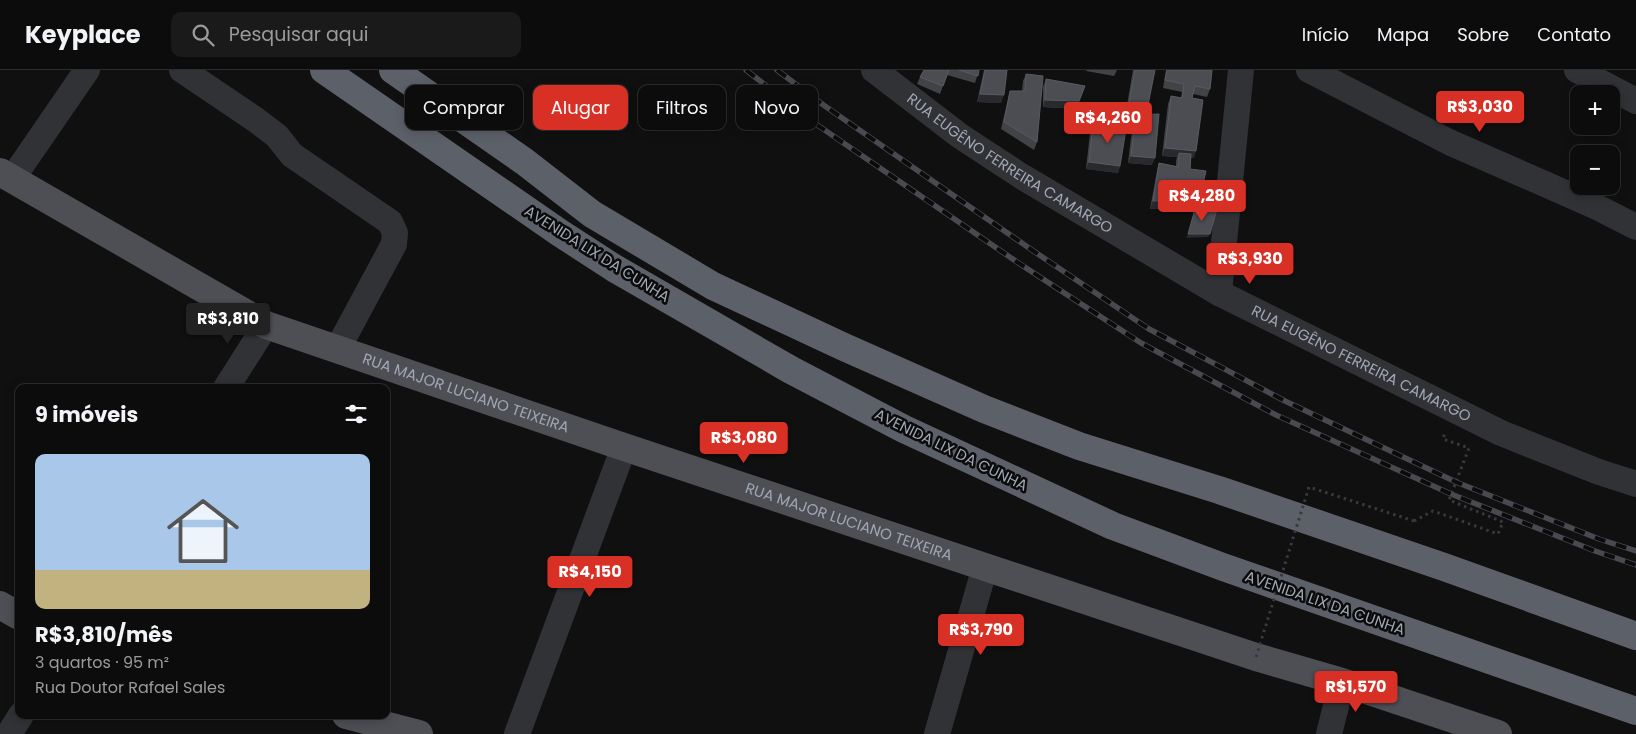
<!DOCTYPE html>
<html lang="pt">
<meta charset="utf-8">
<style>
body{margin:0;font-family:Poppins,sans-serif;background:#1a1a1b;color:#f1f3f6;height:100vh;display:flex;flex-direction:column;font-size:19px;white-space:nowrap}
*{box-sizing:border-box;margin:0}
p{font-size:16px;color:#9a9b9d}
.icon{flex:none;width:28px;height:28px;fill:none;stroke:currentColor;stroke-width:2;stroke-linecap:round;stroke-linejoin:round}
.map{position:relative;flex:1;overflow:hidden}
.drawer{position:absolute;left:15px;top:314px;width:375px;height:335px;display:flex;flex-direction:column;background:#0c0c0d;border-radius:10px;box-shadow:0 2px 12px #0003,0 0 0 1px #2c2c2e}
.drawer>*{flex:none}
.banner{position:absolute;left:405px;top:15px;width:475px;height:45px;display:flex;gap:10px}
.tools{position:absolute;left:1570px;top:15px;display:grid;gap:10px}
.tools a{display:grid;place-items:center;width:50px;height:50px;border-radius:10px;background:#0c0c0d;box-shadow:0 2px 12px #0003,0 0 0 1px #2c2c2e;font-size:25px}
.price{position:absolute;translate:-50% -42px;padding:0 11px;border-radius:5px;background:#d93025;color:#fff;font-size:16px;line-height:32px;filter:drop-shadow(0 1px 2px #0008)}
.price::after{content:'';position:absolute;left:50%;top:30px;width:15px;height:11px;margin-left:-8px;background:inherit;clip-path:polygon(0 0,100% 0,50% 100%)}
.price.selected{background:#222;color:#fff}
ul{padding:0;list-style:none}
li{display:grid;align-content:center;gap:10px;height:265px;padding:0 20px}
li+li{border-top:1px solid #2c2c2e}
li span{display:grid;place-items:center;height:155px;border-radius:10px;color:#555}
li>.icon{margin-inline-start:auto}
span .icon{width:90px;height:90px;fill:#fffc;stroke-width:1}
li b{font-size:21px}
h2{display:flex;justify-content:space-between;align-items:center;height:60px;padding:0 20px;font-size:21px}
.pill{padding:0 18px;border-radius:10px;background:#0c0c0d;box-shadow:0 2px 12px #0003,0 0 0 1px #2c2c2e;font-size:18px;line-height:45px}
.pill.selected{background:#d93025;color:#fff}
header{display:flex;align-items:center;gap:30px;box-sizing:border-box;height:70px;padding:0 25px;background:#0c0c0d;border-bottom:1px solid #2c2c2e}
header strong{font-size:24px}
nav{display:flex;gap:28px;margin-inline-start:auto;font-size:18px}
.search{width:350px;height:45px;background:#1a1a1b;display:flex;align-items:center;gap:12px;box-sizing:border-box;padding:0 18px;border-radius:10px;color:#9a9b9d;font-size:19px}
.map>svg:first-child{display:block}
.lines{fill:none;stroke-linecap:round;stroke-linejoin:round}
.path{stroke:#37393d;stroke-width:3;stroke-dasharray:2.5 4;stroke-linecap:butt}
.minor{stroke:#313236;stroke-width:26}
.major{stroke:#4d4f55;stroke-width:28}
.highway{stroke:#5c6068;stroke-width:28}
.rail-casing{stroke:#484a4f;stroke-width:5.5}
.rail{stroke:#0b0b0c;stroke-width:4;stroke-dasharray:11;stroke-linecap:butt}
.path-bridge{stroke:#37393d;stroke-width:3;stroke-dasharray:2.5 4;stroke-linecap:butt}
.wall{fill:#414347}
.shaded-wall{fill:#292a2d}
.building{fill:#4b4d53;stroke:#595b62}
.labels{text-anchor:middle;stroke-width:5;stroke-linejoin:round;paint-order:stroke}
.street-label{font-size:15px;fill:#a0a7b3;stroke:#0b0b0c}
</style>
<header>
<strong>Keyplace</strong>
<div class="search"><svg class="icon" aria-label="search" viewBox="0 0 24 24"><circle cx="10" cy="10" r="6"/><path d="M15 15l6 6"/></svg>Pesquisar aqui</div>
<nav><a>Início</a><a>Mapa</a><a>Sobre</a><a>Contato</a></nav>
</header>
<div class="map">
<svg width="1636" height="664" viewBox="0 0 1636 664">
<rect width="100%" height="100%" fill="#101011"/>
<g class="lines">
<polyline class="path" points="1414,451 1433,441 1498,464 1503,452 1449,430 1469,378 1443,369 1445,362"/>
<g class="minor">
<polyline points="182,0 256,50 277,66 292,85 390,152 395,163 394,174 337,280"/>
<path id="s1" d="M874 0 960 66 1021 106 1219 223 1501 363 1599 402 1636 414"/>
<polyline points="1309,0 1449,72 1595,136 1636,157"/>
<polyline points="1577,0 1636,31"/>
<polyline points="12,109 87,0"/>
<polyline points="1219,223 1241,0"/>
<polyline points="226,318 266,255"/>
<polyline points="9,664 21,645"/>
<polyline points="517,664 624,377"/>
<polyline points="937,664 985,497"/>
<polyline points="1329,664 1342,612"/>
</g>
<g class="major">
<path id="s2" d="M0 102 266 255 624 377 1256 587 1342 612 1498 664"/>
<polyline points="0,535 19,546"/>
<polyline points="346,645 419,664"/>
</g>
<g class="highway">
<polyline points="324,0 560,163 614,198 791,300 904,359 1113,456 1223,497 1636,641"/>
<polyline points="393,0 525,92 592,144 713,216 844,277 984,339 1079,376 1219,420 1444,497 1636,566"/>
</g>
<g class="rail-casing">
<g id="rail">
<polyline points="746,0 810,50 1017,192 1141,273 1276,345 1451,424 1595,481 1636,495"/>
<polyline points="777,0 822,34 1029,178 1149,259 1285,331 1456,412 1599,469 1636,481"/>
</g>
</g>
<use href="#rail" class="rail"/>
<polyline class="path-bridge" points="1256,587 1309,417 1414,451"/>
</g>
<g class="wall">
<polygon points="924,0 979,0 975,13 947,5 940,24 917,14 920,7"/>
<polygon points="984,0 1007,0 1001,33 977,32"/>
<polygon points="1087,0 1117,0 1114,6 1086,1"/>
<polygon points="1133,0 1155,0 1146,43 1126,41"/>
<polygon points="1166,0 1212,0 1210,19 1207,27 1193,24 1192,28 1194,88 1191,88 1190,99 1199,130 1196,137 1150,139 1157,101 1159,93 1176,96 1176,91 1177,87 1162,86 1168,34 1171,26 1181,28 1182,22 1163,18"/>
<polygon points="1026,4 1037,72 1034,80 1001,59 1008,29 1010,21 1022,21 1023,11"/>
<polygon points="1046,9 1077,39 1043,37 1043,17"/>
<polygon points="1136,45 1152,95 1128,93 1133,52"/>
<polygon points="1114,51 1120,96 1118,103 1086,99 1090,63 1093,55 1112,58"/>
</g>
<g class="shaded-wall">
<polygon points="1085,16 1077,39 1043,37 1045,30"/>
<polygon points="980,24 1004,25 1001,33 977,32"/>
<polygon points="1129,33 1148,35 1146,43 1126,41"/>
<polygon points="1165,78 1196,81 1194,88 1179,87 1179,83 1177,87 1162,86"/>
<polygon points="1131,86 1155,88 1152,95 1128,93"/>
<polygon points="1089,92 1120,96 1118,103 1086,99"/>
<polygon points="1199,130 1196,137 1150,139 1153,131"/>
<polygon points="1188,164 1210,164 1208,167 1186,168"/>
</g>
<g class="building">
<polygon points="924,0 949,0 943,16 920,7"/>
<polygon points="959,0 979,0 978,6"/>
<polygon points="985,0 1007,0 1004,25 980,24"/>
<polygon points="1135,0 1155,0 1148,35 1129,33"/>
<polygon points="1167,0 1212,0 1210,19 1195,16 1192,28 1203,30 1196,81 1165,78 1171,26 1182,28 1184,14 1165,10"/>
<polygon points="1026,4 1043,6 1037,72 1004,52 1010,21 1025,21"/>
<polygon points="1046,9 1085,16 1079,31 1045,30"/>
<polygon points="1159,44 1155,88 1131,86 1136,45"/>
<polygon points="1114,51 1127,53 1120,96 1089,92 1093,55 1115,58"/>
<polygon points="1179,83 1191,84 1190,99 1206,101 1199,130 1153,131 1159,93 1178,97"/>
<polygon points="1195,139 1217,139 1210,164 1188,164"/>
</g>
<g class="labels">
<g class="street-label">
<text dy="5" stroke="none"><textPath href="#s1" startOffset="165">RUA EUGÊNO FERREIRA CAMARGO</textPath></text>
<text transform="translate(597 184) rotate(32)" y="5">AVENIDA LIX DA CUNHA</text>
<text dy="5" stroke="none"><textPath href="#s1" startOffset="570">RUA EUGÊNO FERREIRA CAMARGO</textPath></text>
<text dy="5" stroke="none"><textPath href="#s2" startOffset="518">RUA MAJOR LUCIANO TEIXEIRA</textPath></text>
<text transform="translate(951 380) rotate(26)" y="5">AVENIDA LIX DA CUNHA</text>
<text dy="5" stroke="none"><textPath href="#s2" startOffset="922">RUA MAJOR LUCIANO TEIXEIRA</textPath></text>
<text transform="translate(1325 533) rotate(19)" y="5">AVENIDA LIX DA CUNHA</text>
</g>
</g>
</svg>
<div class="tools">
<a>+</a>
<a>−</a>
</div>
<b class="price" style="left:1480px;top:63px">R$3,030</b>
<b class="price" style="left:1108px;top:74px">R$4,260</b>
<b class="price" style="left:1202px;top:152px">R$4,280</b>
<b class="price" style="left:1250px;top:215px">R$3,930</b>
<b class="price selected" style="left:228px;top:275px">R$3,810</b>
<b class="price" style="left:744px;top:394px">R$3,080</b>
<b class="price" style="left:590px;top:528px">R$4,150</b>
<b class="price" style="left:981px;top:586px">R$3,790</b>
<b class="price" style="left:1356px;top:643px">R$1,570</b>
<div class="banner">
<a class="pill">Comprar</a>
<a class="pill selected">Alugar</a>
<a class="pill">Filtros</a>
<a class="pill">Novo</a>
</div>
<section class="drawer">
<h2>9 imóveis<svg class="icon" aria-label="filters" viewBox="0 0 24 24"><path d="M4 7h16M4 17h16"/><circle cx="9" cy="7" r="2"/><circle cx="15" cy="17" r="2"/></svg></h2>
<ul>
<li><span style="background:linear-gradient(#a9c7e8 75%,#c2b280 0)"><svg class="icon" aria-label="home" viewBox="0 0 24 24"><path d="M3 11l9-7 9 7M6 9v11h12V9"/></svg></span><div><b>R$3,810/mês</b><p>3 quartos · 95 m²</p><p>Rua Doutor Rafael Sales</p></div></li>
</ul>
</section>
</div>
